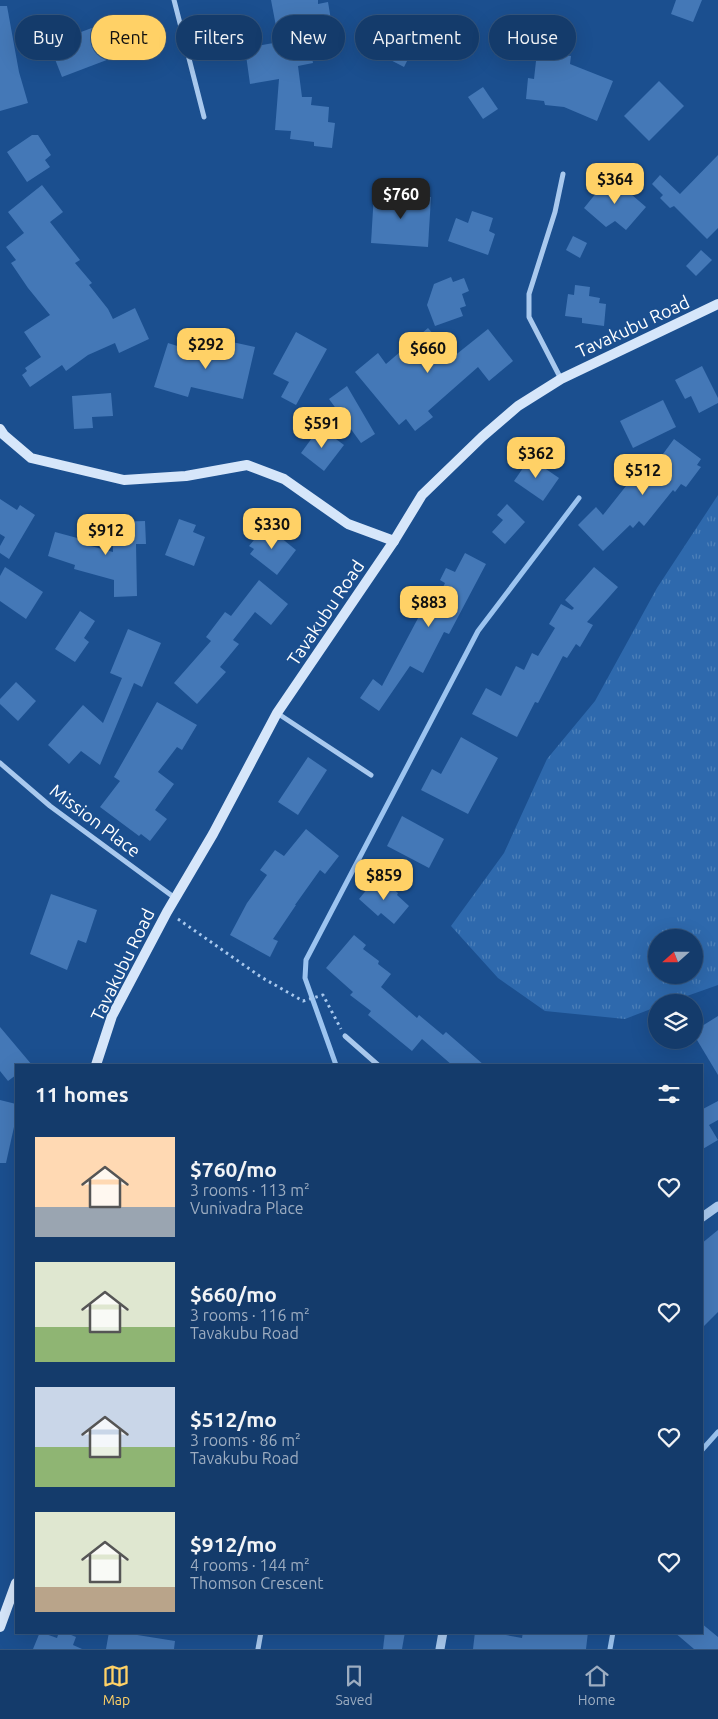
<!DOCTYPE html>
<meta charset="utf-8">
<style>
body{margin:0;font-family:Ubuntu,sans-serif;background:#214673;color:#f1f3f6;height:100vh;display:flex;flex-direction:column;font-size:19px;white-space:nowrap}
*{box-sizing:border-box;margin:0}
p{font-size:16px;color:#9dadc1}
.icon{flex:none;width:28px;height:28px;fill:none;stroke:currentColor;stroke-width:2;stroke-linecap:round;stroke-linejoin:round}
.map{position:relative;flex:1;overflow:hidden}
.panel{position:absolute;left:15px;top:1064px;width:688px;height:570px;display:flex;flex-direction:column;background:#143b6b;border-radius:0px;box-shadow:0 5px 20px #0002,0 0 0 1px #33557e}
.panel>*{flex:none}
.top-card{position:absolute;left:15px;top:15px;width:689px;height:45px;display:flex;gap:10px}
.needle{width:32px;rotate:249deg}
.buttons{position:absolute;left:648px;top:929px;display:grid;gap:10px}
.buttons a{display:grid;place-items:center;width:55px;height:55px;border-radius:50%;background:#143b6b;box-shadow:0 5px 20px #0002,0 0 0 1px #33557e;font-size:25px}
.price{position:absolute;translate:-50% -42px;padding:0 11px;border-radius:10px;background:#ffd166;color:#111;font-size:16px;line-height:32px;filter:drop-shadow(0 1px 2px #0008)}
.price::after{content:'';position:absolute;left:50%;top:30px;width:15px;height:11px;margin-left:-8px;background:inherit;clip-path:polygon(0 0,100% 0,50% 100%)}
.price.active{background:#222;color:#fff}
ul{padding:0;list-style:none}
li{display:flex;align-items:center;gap:15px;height:125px;padding:0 20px}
li span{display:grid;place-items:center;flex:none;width:140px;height:100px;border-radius:0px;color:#555}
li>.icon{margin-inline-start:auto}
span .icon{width:60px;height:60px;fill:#fffc;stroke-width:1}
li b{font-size:21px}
h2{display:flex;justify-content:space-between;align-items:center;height:60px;padding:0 20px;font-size:21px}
.pill{padding:0 18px;border-radius:22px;background:#143b6b;box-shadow:0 5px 20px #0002,0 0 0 1px #33557e;font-size:18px;line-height:45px}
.pill.active{background:#ffd166;color:#111}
.dock{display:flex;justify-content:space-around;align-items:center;height:70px;border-top:1px solid #33557e;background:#143b6b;font-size:14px;color:#9dadc1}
.dock a{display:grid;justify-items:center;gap:2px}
.dock .active{color:#ffd166}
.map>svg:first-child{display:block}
.grass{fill:url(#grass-tufts);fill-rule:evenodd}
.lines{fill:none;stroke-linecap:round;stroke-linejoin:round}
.stream{stroke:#9cc4f0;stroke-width:5}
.building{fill:#4478b7}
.path{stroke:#a9c9ee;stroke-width:3;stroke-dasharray:2.5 4;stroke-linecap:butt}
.minor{stroke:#a9c9ee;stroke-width:5}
.tertiary{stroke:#a9c9ee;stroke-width:9}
.secondary{stroke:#d6e6fa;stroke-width:10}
.labels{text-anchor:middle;stroke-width:4;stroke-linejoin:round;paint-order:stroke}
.street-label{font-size:18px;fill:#fff;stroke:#1b4f8f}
</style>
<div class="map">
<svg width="718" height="1649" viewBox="0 0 718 1649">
<defs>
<pattern id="grass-tufts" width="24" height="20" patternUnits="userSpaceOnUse" patternTransform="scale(1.25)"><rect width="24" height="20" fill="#2e69ad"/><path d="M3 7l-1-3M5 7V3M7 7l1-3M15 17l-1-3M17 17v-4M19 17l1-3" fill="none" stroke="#4d80b9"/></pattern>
</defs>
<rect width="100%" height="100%" fill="#1b4f8f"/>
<path class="grass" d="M718 495V985L670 1002H656V1007L625 1019 545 1011 498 978 451 926 504 853 547 759 595 701 657 588ZM656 938H694V975H656Z"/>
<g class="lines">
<g class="stream">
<polyline points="336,1065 305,978 306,960 478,631 579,498"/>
<polyline points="701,1451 718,1432"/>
<polyline points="610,1649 613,1632"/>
</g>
</g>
<g class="building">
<polygon points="271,0 318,0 318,4 328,2 332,26 307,31 313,63 298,66 302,97 312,97 311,105 329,107 328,122 335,123 332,148 314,146 314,142 290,139 291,131 275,130 279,79 250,84 245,48 279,42"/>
<polygon points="676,0 702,0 693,22 671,14"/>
<polygon points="0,6 7,6 19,72 28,103 0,111"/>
<polygon points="129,14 136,34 129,37 133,50 62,77 49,44"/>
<polygon points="394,18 413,28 410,32 415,34 407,50 411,53 404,67 377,53"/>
<polygon points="537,52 571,56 570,64 613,81 597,121 564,107 545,105 544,101 526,99 528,78 534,79"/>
<polygon points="659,81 684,106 649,141 624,116"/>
<polygon points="483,87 498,109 483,119 468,97"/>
<polygon points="32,135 38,135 51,155 45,160 50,167 27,182 7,152"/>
<polygon points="718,155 718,228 707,239 674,206 670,208 660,198 663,195 652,184 660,175 680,194"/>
<polygon points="610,176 646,207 626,230 615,221 606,227 584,208"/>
<polygon points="42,185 63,212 50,222 80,260 75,263 92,283 89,285 108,309 113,319 135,308 149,339 119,353 115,343 88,355 66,371 62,365 30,387 22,375 27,371 25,368 41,357 24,332 50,315 28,288 11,263 16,260 6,247 24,233 8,212"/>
<polygon points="374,193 431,197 428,247 371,243"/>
<polygon points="472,211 493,218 489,231 495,234 488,255 448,241 456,218 468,223"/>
<polygon points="573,236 587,243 580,258 566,250"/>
<polygon points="701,250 712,260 696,276 686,266"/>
<polygon points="451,277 453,282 464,278 469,291 462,294 466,306 460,308 463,316 435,326 427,305 434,284"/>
<polygon points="575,285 590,287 589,296 600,298 599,303 606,304 604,326 582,323 582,318 565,316 568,294 574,295"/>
<polygon points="428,328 453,357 488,329 513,361 489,381 478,367 428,411 433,417 415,431 406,419 399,425 355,372 378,353 386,364"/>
<polygon points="296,332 327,349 296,405 281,397 289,382 273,374"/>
<polygon points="223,340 255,347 243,399 191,387 188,397 154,387 168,343 218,359"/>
<polygon points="702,366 718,398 718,403 699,413 691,396 685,399 675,380"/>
<polygon points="347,386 375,434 361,443 329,399"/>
<polygon points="111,393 113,416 92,417 93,428 74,429 72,396"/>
<polygon points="663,400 676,427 633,448 620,421"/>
<polygon points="320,427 344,445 324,471 301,453"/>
<polygon points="674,439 701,459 697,465 701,467 686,487 681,484 675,492 673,490 644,526 639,521 633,528 630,525 603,551 578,525 596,507 603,515 630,481 638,488"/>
<polygon points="530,458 559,478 543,501 514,481"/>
<polygon points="0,499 17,510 20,505 35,515 9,559 0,553 0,546 5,537 0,534"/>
<polygon points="507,504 525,522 505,544 492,532 503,520 497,515"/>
<polygon points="179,519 196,525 193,532 205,537 194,566 165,555"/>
<polygon points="145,521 146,544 136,544 137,596 114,597 114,580 74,569 75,565 48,556 55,532 81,539 80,543 113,552 112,522"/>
<polygon points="274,523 284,532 280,537 296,550 277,575 250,554 254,549 249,546 258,535 262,539"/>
<polygon points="465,553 486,564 449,634 444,632 423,673 410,666 379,711 360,698 373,679 382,686 425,605 432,610 445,583 440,580 446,568 455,572"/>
<polygon points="5,567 43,592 26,619 0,601 0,576"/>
<polygon points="594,567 618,587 587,622 593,625 580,647 576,644 567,658 563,656 538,703 535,702 517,737 472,714 486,688 501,696 516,666 524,670 532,653 538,656 555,628 549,624 561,604 572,610 574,608 565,600"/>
<polygon points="259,580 288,604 271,625 255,612 233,640 239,644 220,667 226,672 197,704 174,683 211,641 206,637 225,612 231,616"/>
<polygon points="80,611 95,621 84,638 89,642 75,662 55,649"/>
<polygon points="128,629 161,643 142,687 134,683 100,765 81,751 69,764 48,745 83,705 103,723 122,678 110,673"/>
<polygon points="16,682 36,701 18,721 0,704 0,699"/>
<polygon points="157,702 197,725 182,750 177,747 158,772 174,784 155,810 167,819 150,841 141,834 139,836 100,807 120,781 114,777"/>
<polygon points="461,737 498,758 468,814 421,790 432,769 441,774"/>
<polygon points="308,757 327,770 298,815 278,802"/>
<polygon points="402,816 444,839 429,868 387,846"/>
<polygon points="306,829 339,856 325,874 320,870 295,905 296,905 273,939 278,941 270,957 230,935 247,903 267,875 260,870 275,850 284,856"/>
<polygon points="378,876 398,893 397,895 409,906 394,924 381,913 378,916 359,899"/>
<polygon points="51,894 97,910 86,943 78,940 67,970 30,954"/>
<polygon points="354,935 366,945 363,949 379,961 378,964 391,974 381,987 417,1018 419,1015 443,1035 446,1032 484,1065 452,1065 422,1039 412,1051 368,1015 371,1011 350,995 353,992 326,968"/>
<polygon points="718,1016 718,1075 694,1035 694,1031"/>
<polygon points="0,1027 32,1065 16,1065 16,1075 8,1081 0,1071"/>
<polygon points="0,1100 16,1104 16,1118 6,1163 0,1163"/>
<polygon points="718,1101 718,1120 709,1125 718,1140 701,1150 701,1110"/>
<polygon points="718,1230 718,1312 701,1329 701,1244"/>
<polygon points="701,1623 718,1637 718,1649 694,1649 674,1632 701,1632"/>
<polygon points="40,1632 57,1638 59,1632 64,1632 76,1637 73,1645 82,1649 33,1649"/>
<polygon points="109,1632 131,1632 131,1634 175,1641 174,1649 106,1649"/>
<polygon points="385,1632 405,1632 402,1649 383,1649"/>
<polygon points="475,1632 490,1632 522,1638 523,1632 588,1632 586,1649 473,1649"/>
</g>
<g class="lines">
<polyline class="path" points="178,919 261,977 303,1001 323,995 341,1029"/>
<g class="minor">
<polyline points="174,0 204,117"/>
<polyline points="561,379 529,317 529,294 555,212 563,174"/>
<polyline points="277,713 371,775"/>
<polyline points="0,763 50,806 175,898"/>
<polyline points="345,1036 378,1065"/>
<polyline points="258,1649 261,1632"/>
</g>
<g class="tertiary">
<polyline points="701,1218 718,1206"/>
<polyline points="440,1649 443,1632"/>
</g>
<g class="secondary">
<polyline points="0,429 4,435 31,458 124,480 186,476 247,465 284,479 348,524 394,541"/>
<polyline points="96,1065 112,1016 167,912 213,834 277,713 394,541 422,495 482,437 518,406 561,379 718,304"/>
<polyline points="0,1627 16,1583"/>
</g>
</g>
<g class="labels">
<g class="street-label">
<text transform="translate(633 327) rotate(-25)" y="6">Tavakubu Road</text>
<text transform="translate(326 613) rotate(-56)" y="6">Tavakubu Road</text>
<text transform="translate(95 821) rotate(37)" y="6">Mission Place</text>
<text transform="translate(123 965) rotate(-64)" y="6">Tavakubu Road</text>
</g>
</g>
</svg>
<div class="buttons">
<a><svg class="needle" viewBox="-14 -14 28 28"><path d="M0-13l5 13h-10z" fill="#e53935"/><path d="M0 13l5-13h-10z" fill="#9dadc1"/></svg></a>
<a><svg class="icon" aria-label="layers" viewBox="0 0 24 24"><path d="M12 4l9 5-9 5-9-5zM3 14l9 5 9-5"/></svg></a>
</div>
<b class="price" style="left:615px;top:205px">$364</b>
<b class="price active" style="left:401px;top:220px">$760</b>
<b class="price" style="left:206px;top:370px">$292</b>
<b class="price" style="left:428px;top:374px">$660</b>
<b class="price" style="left:322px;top:449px">$591</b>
<b class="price" style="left:536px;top:479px">$362</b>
<b class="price" style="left:643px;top:496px">$512</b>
<b class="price" style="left:272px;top:550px">$330</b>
<b class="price" style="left:106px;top:556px">$912</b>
<b class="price" style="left:429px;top:628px">$883</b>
<b class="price" style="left:384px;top:901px">$859</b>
<div class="top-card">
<a class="pill">Buy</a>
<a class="pill active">Rent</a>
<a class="pill">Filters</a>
<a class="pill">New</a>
<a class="pill">Apartment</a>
<a class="pill">House</a>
</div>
<section class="panel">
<h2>11 homes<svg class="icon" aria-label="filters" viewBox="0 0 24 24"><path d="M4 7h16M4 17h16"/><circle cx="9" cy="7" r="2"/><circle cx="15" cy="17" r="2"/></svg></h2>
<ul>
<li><span style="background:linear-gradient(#ffd9b3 70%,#9aa5b1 0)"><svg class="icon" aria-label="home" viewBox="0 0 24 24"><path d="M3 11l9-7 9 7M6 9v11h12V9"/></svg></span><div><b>$760/mo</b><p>3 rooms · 113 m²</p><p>Vunivadra Place</p></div><svg class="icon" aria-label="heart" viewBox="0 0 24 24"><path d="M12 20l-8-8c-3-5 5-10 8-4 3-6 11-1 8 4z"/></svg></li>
<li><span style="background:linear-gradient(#dfe7d0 65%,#8fb573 0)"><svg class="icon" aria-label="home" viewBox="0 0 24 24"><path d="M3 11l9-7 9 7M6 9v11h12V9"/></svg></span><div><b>$660/mo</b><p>3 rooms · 116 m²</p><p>Tavakubu Road</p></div><svg class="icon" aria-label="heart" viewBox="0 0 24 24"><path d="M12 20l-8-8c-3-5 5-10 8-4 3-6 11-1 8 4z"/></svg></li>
<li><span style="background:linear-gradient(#c9d6e8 60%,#8fb573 0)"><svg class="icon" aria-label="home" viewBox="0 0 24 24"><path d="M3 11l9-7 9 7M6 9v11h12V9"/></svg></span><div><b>$512/mo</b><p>3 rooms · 86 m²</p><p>Tavakubu Road</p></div><svg class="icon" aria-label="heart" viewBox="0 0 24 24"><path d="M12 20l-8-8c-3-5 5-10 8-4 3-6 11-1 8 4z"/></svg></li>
<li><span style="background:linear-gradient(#dfe7d0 75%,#b9a48a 0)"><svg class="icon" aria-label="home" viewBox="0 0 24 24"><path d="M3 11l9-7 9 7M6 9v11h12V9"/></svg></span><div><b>$912/mo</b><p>4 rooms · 144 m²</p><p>Thomson Crescent</p></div><svg class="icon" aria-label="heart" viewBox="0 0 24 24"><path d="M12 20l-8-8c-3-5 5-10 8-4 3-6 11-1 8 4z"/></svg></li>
</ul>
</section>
</div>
<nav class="dock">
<a class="active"><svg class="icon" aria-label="map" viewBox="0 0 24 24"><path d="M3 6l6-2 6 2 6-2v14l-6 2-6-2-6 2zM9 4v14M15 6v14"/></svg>Map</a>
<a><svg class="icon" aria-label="saved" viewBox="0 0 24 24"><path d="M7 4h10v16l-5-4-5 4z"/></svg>Saved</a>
<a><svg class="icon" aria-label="home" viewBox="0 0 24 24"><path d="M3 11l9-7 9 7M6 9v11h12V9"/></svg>Home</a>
</nav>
